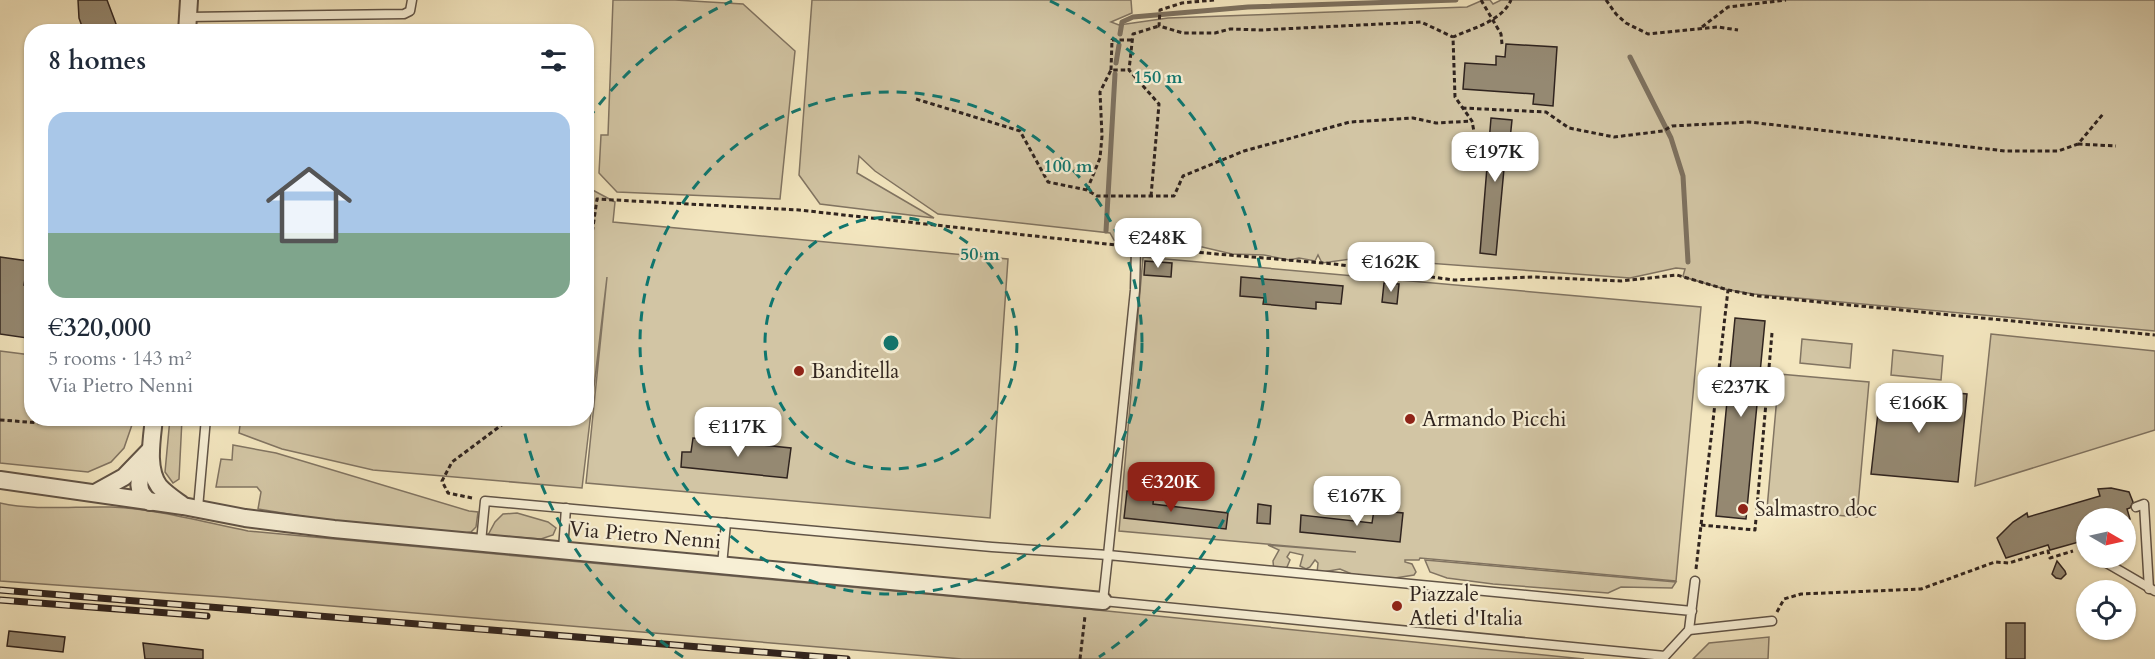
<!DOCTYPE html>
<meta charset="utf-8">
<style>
body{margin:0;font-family:Cardo,serif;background:#f6f6f7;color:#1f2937;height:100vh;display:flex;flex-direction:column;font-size:22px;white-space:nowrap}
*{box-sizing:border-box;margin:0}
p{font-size:20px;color:#747a83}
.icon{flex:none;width:33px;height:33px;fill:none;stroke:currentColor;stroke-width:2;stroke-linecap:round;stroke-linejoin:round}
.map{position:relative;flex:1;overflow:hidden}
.panel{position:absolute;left:24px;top:24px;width:570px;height:402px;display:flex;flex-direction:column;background:#fff;border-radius:24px;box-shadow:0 2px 4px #0004}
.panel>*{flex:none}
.needle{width:39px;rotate:99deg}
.tools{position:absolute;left:2076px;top:508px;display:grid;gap:12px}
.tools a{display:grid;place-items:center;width:60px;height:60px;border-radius:50%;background:#fff;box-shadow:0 2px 4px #0004;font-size:30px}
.price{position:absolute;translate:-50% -51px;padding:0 14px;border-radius:12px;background:#fff;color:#222;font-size:20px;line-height:39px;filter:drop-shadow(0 2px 3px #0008)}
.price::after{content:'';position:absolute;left:50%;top:36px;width:18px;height:14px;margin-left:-9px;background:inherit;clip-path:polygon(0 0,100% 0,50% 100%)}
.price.on{background:#8f2418;color:#fff}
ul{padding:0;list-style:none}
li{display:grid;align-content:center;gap:12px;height:318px;padding:0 24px}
li span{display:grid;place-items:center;height:186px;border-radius:18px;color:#555}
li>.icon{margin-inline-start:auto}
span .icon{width:108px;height:108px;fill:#fffc;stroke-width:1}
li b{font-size:26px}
h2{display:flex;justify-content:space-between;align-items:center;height:72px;padding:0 24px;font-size:26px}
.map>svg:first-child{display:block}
.green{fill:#d2c5a4;stroke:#817462;stroke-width:1.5}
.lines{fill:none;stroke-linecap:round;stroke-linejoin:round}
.stream{stroke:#7d715f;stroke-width:5}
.building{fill:#958972;stroke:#30241f;stroke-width:1.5}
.lane-casing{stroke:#615447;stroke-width:11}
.street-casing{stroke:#615447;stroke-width:20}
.path{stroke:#30241f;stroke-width:3;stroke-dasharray:4.5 3;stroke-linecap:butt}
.lane{stroke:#f7efd5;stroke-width:8}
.street{stroke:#f7efd5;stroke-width:16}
.rail-casing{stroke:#30241f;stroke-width:7}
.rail{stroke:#f7efd5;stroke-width:4.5;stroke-dasharray:14;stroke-linecap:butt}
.ring{fill:none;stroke:#0f766e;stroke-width:3;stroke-dasharray:10 8}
.poi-dot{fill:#8f2418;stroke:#f7efd5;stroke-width:2}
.labels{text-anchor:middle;stroke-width:4.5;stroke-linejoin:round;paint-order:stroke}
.poi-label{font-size:21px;fill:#30241f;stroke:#f7efd5;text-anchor:start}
.street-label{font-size:21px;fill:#30241f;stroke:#f7efd5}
.centre{fill:#0f766e;stroke:#f7efd5;stroke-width:3}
.ring-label{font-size:18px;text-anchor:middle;font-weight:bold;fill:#0f766e;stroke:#f7efd5;stroke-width:4.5;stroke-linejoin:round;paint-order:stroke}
</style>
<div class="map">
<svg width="2155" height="659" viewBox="0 0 2155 659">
<rect width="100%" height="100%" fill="#f3e6bf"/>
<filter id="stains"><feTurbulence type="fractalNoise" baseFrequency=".00333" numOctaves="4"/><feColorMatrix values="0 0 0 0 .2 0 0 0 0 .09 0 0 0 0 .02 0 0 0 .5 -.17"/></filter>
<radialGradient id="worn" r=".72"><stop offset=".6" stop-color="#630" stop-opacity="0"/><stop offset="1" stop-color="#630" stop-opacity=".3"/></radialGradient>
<g class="green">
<polygon points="613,0 675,0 743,4 795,51 780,199 617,192 599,173 601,135 608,135"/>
<polygon points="812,0 1131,0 1132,13 1111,22 1119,25 1168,18 1467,7 1483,0 1490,0 1493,4 1501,0 2155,0 2155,331 1754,294 1724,289 1684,277 1683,276 1685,269 1676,268 1630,278 1414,262 1417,268 1412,271 1409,269 1407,265 1398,269 1381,262 1369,264 1351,259 1322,263 1318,255 1315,261 1299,258 1289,260 1264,255 1232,254 1198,246 1175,247 1152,243 1145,246 1114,240 1110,233 938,214 875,171 859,156 857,173 934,218 820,204 799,175"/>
<polygon points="587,187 615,202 613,222 1008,259 990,518 586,483 607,277 582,488 373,470 282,449 239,433 241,418 586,418"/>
<polygon points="1143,257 1701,307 1676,581 1420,558 1419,560 1405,560 1405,562 1412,564 1416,572 1414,575 1389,579 1354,575 1340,569 1317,573 1318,563 1315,560 1310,567 1306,569 1300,566 1303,555 1290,552 1287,557 1290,560 1287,567 1280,574 1274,572 1273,561 1279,550 1268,545 1356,552 1119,531"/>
<polygon points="1991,334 2155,351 2155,430 1975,486"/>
<polygon points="1802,339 1852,344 1850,368 1800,363"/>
<polygon points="1893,350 1943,356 1941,380 1891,375"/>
<polygon points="0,351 31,355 32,418 134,419 124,448 111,462 88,472 0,463"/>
<polygon points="1779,374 1869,382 1857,517 1767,509"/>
<polygon points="170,418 182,419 179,479 173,483 165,472"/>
<polygon points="233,445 276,453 469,511 478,512 476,527 471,532 465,533 319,519 258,509 261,492 257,487 216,487 221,459 232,460"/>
<path d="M0 503C36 511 74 506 111 507 157 509 203 522 248 531L1077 608 1584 659H962L224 597 0 581Z"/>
<polygon points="517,513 548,522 556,528 553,535 541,539 488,535 495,522 503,514"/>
<polygon points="1425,560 1676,582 1672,588 1621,587 1608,593 1493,584 1447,578 1430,572"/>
<polygon points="1769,637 1768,659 1693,659 1709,643"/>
</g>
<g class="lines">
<g class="stream">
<polyline points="1120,34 1122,22 1133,17 1248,7 1456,0"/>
<polyline points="1630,57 1671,138 1683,176 1688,262"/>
<polyline points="1116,63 1119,45"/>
<polyline points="1106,231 1115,74"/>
</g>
</g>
<g class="building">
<polygon points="78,0 107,0 119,32 84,32 79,18"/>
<polygon points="1506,44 1557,47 1553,106 1533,104 1534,94 1463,89 1465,63 1496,65 1496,56 1505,57"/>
<polygon points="1491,118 1512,120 1508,159 1505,158 1496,255 1480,253"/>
<polygon points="0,257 28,261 24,285 32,286 32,320 29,322 27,338 0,334"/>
<polygon points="1145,261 1172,263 1171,277 1144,275"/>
<polygon points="1241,277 1343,286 1341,304 1316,302 1316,309 1263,304 1264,298 1240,296"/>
<polygon points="1384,283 1399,284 1397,304 1382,302"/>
<polygon points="1735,318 1765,321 1746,519 1716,516"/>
<polygon points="1881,386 1967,394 1958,482 1871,474"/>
<polygon points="693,438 791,448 787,478 681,467 682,452 691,452"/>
<polygon points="2111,488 2129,492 2133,502 2130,508 2127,509 2130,519 2086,519 2086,540 2050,550 2048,545 2006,558 1997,538 2013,522 2027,513 2028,517 2100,496 2098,489"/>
<polygon points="1127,491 1154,494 1153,504 1228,513 1226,529 1124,518"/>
<polygon points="1258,504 1271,506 1270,524 1257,523"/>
<polygon points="1374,510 1403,513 1400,542 1300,532 1301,515 1372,523"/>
<polygon points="2057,561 2065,571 2066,574 2061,579 2056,578 2052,574"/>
<rect x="2006" y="623" width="19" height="36"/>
<polygon points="9,631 65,637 63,652 7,646"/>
<polygon points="143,643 203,650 203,659 145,659"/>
</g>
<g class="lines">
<g class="lane-casing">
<g id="lane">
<polyline points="188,17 404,14 410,11 412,0"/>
<polyline points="2136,507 2144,504 2149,589"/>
<polyline points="198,508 206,418"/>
<polyline points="481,542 485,501 992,547 1108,555 1135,290 1136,248"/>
<polyline points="2085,547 2086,549"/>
<polyline points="563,550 566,508"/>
<polyline points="2098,558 2155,591"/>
<polyline points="722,565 726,523"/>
<polyline points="1692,611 1108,555 1103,601 1665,656 1689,630 1695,581"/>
<polyline points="1689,630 1772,621"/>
</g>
</g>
<g class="street-casing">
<g id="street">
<polyline points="187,32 189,0"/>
<path d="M154 418C152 439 146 468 159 486 165 493 174 499 181 504"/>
<path d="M147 459C141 476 132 489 150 502"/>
<polyline points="0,480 183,506 245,518 334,529 1103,601"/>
<polyline points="95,493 124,477 151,449"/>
</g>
</g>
<g class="path">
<polyline points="1214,0 1182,3 1160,10 1159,26 1183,33 1215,33 1230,29 1261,30 1421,22 1453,37"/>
<polyline points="1481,0 1501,34 1502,44"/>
<polyline points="1606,0 1616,14 1626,23 1648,34 1718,27 1738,30"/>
<polyline points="1702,27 1728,7 1786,0"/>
<polyline points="1111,70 1112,40 1133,40"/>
<polyline points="916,99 1020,131 1048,182 1087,190 1097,196 1174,196 1183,176 1244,151 1350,122 1413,118 1436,123 1472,121"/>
<polyline points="1462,108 1546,112 1569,128 1614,137 1663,131 1672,126 1749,122 2005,151 2058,151 2078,144 2103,114"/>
<polyline points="2078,144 2116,146"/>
<path d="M1479 159 1472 121 1455 97 1453 37C1473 28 1502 21 1511 0"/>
<polyline points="1087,190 1100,158 1102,136 1100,92 1111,70 1129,70"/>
<polyline points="1151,196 1159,104 1129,70 1133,34 1159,26"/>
<polyline points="1147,248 1334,264 1454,280 1533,277 1621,281 1677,275 1728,290 1758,296 2155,335"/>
<polyline points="586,276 597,199 799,210 1125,246"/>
<polyline points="0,420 55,424 68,418"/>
<polyline points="472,498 448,493 442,481 452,462 511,418"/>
<polyline points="1756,513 1795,516"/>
<polyline points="1701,525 1755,530 1772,333"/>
<polyline points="2126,535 2135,532"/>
<polyline points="1696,569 1728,290"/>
<polyline points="1777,612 1784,599 1801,594 1921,589 1995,562 2009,563 2048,551 2050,558 2073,551"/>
<polyline points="1080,659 1085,616"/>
</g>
<use href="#lane" class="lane"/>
<use href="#street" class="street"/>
<g class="rail-casing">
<g id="rail">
<polyline points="0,590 847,659"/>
<polyline points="0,600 207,616"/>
</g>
</g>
<use href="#rail" class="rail"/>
</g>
<g class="ring">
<circle cx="891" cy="343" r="126"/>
<circle cx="891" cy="343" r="251"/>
<path d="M683 657A377 377 0 0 1 522 421M588 119A377 377 0 0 1 732 1M1050 1A377 377 0 0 1 1099 657"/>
</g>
<g class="poi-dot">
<circle cx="799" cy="371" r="6"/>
<circle cx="1410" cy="419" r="6"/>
<circle cx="1743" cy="509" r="6"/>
<circle cx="1397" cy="606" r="6"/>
</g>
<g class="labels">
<g class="poi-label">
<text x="811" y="378">Banditella</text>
<text x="1422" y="426">Armando Picchi</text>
<text x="1755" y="516">Salmastro doc</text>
<text x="1409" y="601">Piazzale<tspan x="1409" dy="24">Atleti d'Italia</tspan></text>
</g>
<g class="street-label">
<text transform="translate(645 535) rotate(5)" y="7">Via Pietro Nenni</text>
</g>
</g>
<circle cx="891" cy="343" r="9" class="centre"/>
<g class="ring-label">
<text x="1158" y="83">150 m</text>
<text x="1068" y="172">100 m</text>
<text x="980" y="260">50 m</text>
</g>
<rect width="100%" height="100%" filter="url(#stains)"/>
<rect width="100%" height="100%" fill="url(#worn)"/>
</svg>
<div class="tools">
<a><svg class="needle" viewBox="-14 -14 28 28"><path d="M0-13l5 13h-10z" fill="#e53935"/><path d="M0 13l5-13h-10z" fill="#747a83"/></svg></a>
<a><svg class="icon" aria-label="locate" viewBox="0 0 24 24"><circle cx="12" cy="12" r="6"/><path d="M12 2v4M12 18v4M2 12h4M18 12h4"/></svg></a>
</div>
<b class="price" style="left:1495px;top:183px">€197K</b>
<b class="price" style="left:1158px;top:269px">€248K</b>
<b class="price" style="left:1391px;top:293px">€162K</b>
<b class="price" style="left:1741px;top:418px">€237K</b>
<b class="price" style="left:1919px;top:434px">€166K</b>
<b class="price" style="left:738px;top:458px">€117K</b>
<b class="price on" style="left:1171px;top:513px">€320K</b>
<b class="price" style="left:1357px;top:527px">€167K</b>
<section class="panel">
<h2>8 homes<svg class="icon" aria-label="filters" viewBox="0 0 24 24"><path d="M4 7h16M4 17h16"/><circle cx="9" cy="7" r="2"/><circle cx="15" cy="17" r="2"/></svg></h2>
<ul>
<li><span style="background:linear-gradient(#a9c7e8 65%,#7fa58c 0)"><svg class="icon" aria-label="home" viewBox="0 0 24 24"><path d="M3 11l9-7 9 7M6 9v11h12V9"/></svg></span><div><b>€320,000</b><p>5 rooms · 143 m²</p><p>Via Pietro Nenni</p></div></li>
</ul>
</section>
</div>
